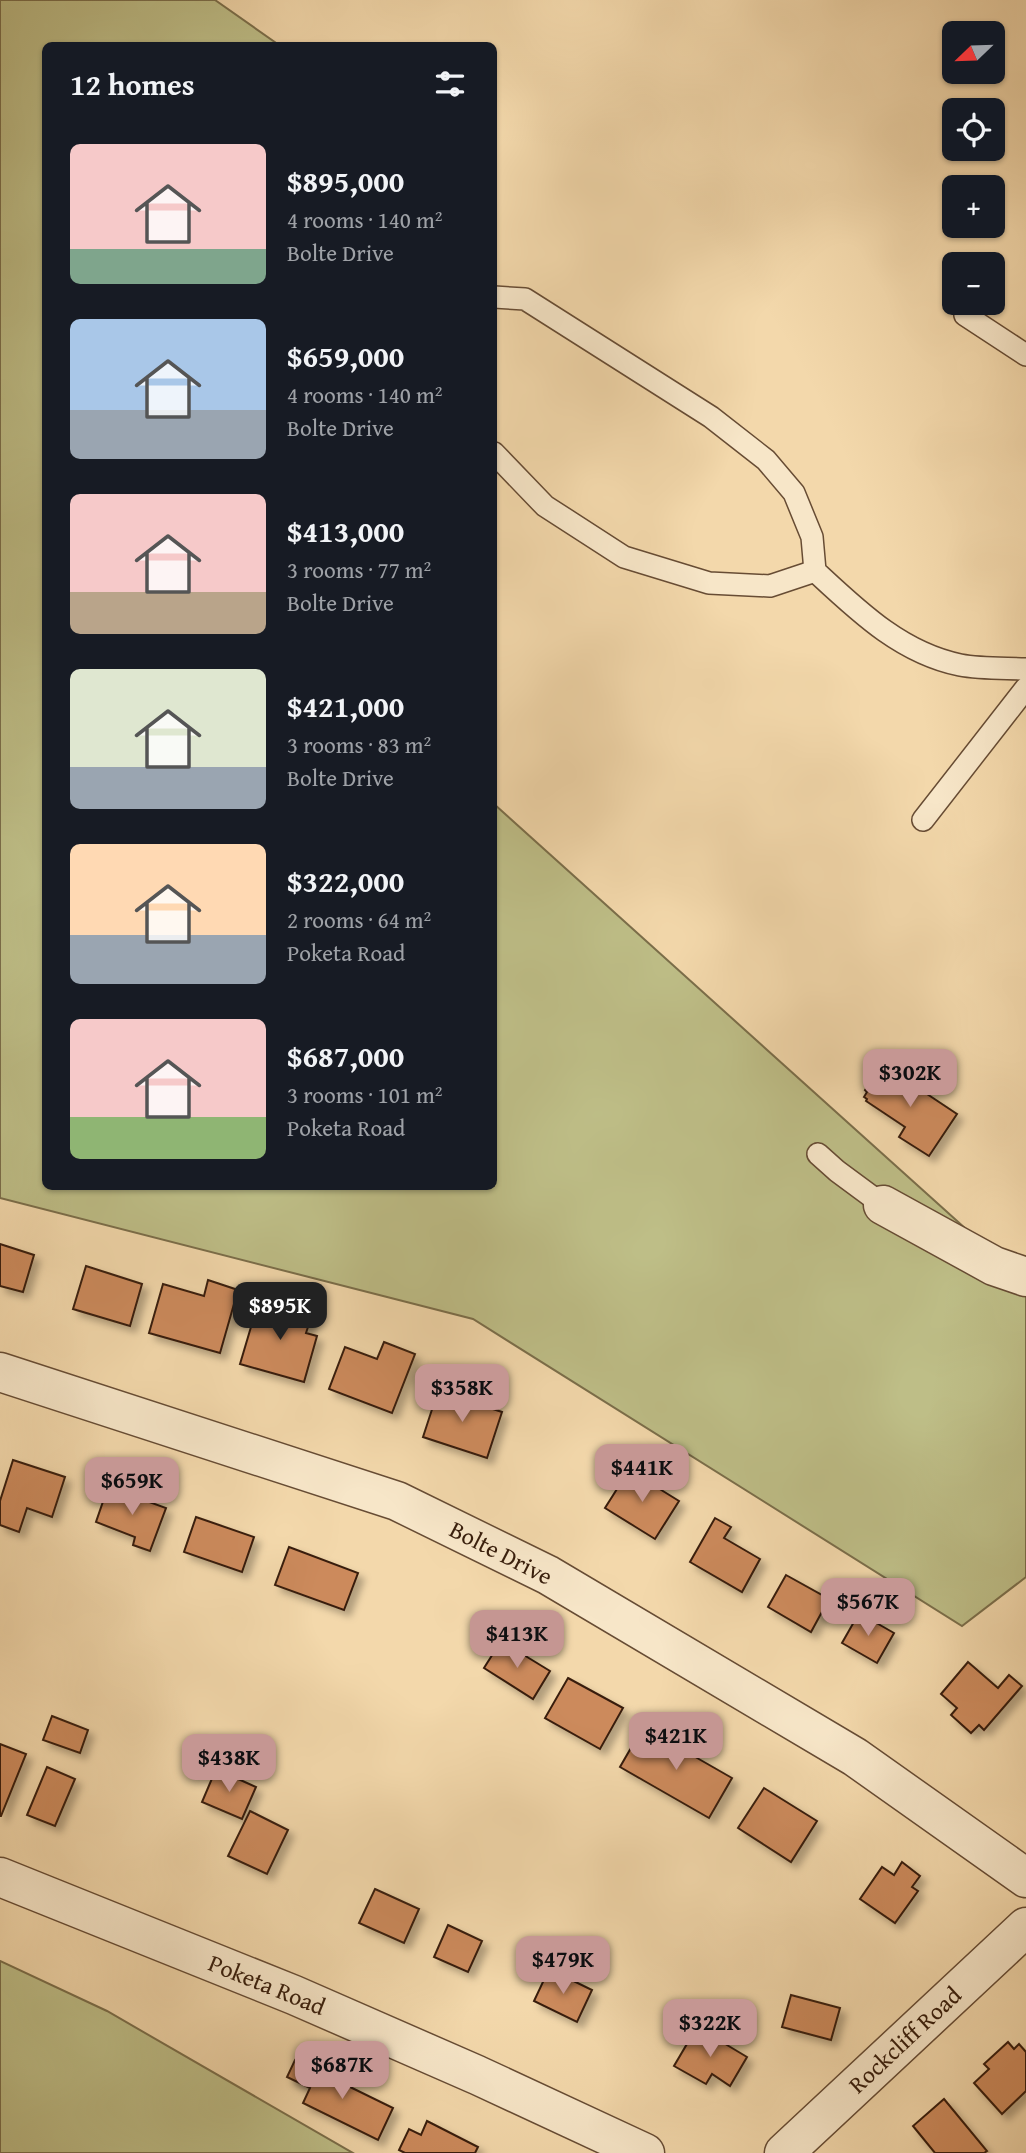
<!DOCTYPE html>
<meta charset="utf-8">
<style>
body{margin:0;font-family:"Gentium Book Plus",serif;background:#242831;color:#f1f3f6;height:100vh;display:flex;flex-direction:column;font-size:26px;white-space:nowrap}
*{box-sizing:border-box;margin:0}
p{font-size:23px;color:#9ea1a6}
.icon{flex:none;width:38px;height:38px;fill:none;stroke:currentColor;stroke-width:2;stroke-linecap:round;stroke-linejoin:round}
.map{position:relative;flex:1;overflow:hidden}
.drawer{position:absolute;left:42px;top:42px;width:455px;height:1148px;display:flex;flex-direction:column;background:#171b24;border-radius:10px;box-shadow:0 2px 5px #0004}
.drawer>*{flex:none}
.needle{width:46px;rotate:247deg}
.buttons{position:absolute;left:942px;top:21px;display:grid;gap:14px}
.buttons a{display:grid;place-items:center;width:63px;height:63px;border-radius:10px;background:#171b24;box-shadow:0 2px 5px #0004;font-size:35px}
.price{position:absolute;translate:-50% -60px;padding:0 16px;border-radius:14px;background:#c59692;color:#111;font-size:23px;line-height:46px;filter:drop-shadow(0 2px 4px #0008)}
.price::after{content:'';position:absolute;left:50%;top:42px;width:21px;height:16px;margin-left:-10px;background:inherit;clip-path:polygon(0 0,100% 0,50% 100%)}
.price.current{background:#222;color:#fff}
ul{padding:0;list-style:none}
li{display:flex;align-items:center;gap:21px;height:175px;padding:0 28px}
li span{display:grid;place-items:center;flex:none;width:196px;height:140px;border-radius:10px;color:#555}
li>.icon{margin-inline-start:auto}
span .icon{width:84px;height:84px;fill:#fffc;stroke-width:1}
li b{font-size:30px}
h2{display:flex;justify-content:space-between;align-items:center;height:84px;padding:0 28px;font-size:30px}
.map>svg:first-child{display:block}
.green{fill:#bebe87;stroke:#7b6e4a;stroke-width:2}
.building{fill:#cc8a5c;stroke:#381e0c;stroke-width:2;filter:url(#shadow)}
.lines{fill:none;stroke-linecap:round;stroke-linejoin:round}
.service-casing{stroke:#674c34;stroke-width:24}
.minor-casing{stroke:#674c34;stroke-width:41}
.tertiary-casing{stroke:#674c34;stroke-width:41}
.service{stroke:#f7e6c8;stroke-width:21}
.minor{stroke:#f7e6c8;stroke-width:38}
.tertiary{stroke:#f7e6c8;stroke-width:38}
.labels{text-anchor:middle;stroke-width:7;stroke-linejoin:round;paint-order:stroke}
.street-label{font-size:24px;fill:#381e0c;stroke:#f7e6c8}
</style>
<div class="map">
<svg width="1026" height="2153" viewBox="0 0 1026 2153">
<defs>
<filter id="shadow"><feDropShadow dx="6" dy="6" stdDeviation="3.5" flood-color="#0004"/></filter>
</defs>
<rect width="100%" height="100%" fill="#f3d8ab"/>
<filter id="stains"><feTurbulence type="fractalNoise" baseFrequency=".00286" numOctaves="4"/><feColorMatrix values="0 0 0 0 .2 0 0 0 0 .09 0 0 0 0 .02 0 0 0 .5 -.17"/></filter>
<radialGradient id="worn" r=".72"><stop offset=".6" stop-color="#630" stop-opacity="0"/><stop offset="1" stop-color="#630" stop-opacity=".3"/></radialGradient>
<g class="green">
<polygon points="0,0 215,0 279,45 46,46 46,1186 494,1186 494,804 1026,1283 1026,1577 962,1626 473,1319 0,1198"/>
<polygon points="0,1961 107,2011 353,2153 0,2153"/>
</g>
<g class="building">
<polygon points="890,1066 914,1081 912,1084 957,1114 929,1156 899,1137 905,1127 866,1101 867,1099 864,1097 867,1092 865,1090 878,1070 883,1073"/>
<polygon points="0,1244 34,1255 23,1292 0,1286"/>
<polygon points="86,1266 142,1284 130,1326 73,1309"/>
<polygon points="208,1280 238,1290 220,1353 149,1333 163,1284 204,1296"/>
<polygon points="259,1300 312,1315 306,1333 317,1336 304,1382 240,1364"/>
<polygon points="384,1342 415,1354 392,1413 329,1389 345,1347 377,1359"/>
<polygon points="438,1391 502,1412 487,1458 423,1437"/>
<polygon points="13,1460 65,1477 52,1517 27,1508 19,1532 0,1525 0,1501"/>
<polygon points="629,1470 679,1501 655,1539 605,1508"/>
<polygon points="108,1487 166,1508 150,1551 133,1545 135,1537 96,1522"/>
<polygon points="196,1517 254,1537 242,1572 184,1552"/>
<polygon points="715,1518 731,1527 724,1538 760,1559 742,1592 690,1562"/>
<polygon points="289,1547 358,1573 344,1610 275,1585"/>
<polygon points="786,1575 829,1599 811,1632 768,1607"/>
<polygon points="859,1613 894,1633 877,1663 842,1643"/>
<polygon points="501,1641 550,1671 533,1699 484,1668"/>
<polygon points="968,1662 998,1688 1009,1675 1022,1686 984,1730 979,1725 971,1733 951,1715 957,1708 941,1694"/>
<polygon points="568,1678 623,1708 600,1749 545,1718"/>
<polygon points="52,1716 88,1730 80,1753 43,1740"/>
<polygon points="643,1727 732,1778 709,1818 620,1767"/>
<polygon points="0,1744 26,1754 1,1816 0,1816"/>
<polygon points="47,1767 75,1779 55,1826 27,1815"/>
<polygon points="216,1769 256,1787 242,1819 202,1802"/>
<polygon points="764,1788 817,1821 791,1862 738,1828"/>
<polygon points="250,1811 288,1830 267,1874 228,1856"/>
<polygon points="902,1862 920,1876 912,1887 918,1891 895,1923 860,1899 882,1867 894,1875"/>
<polygon points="375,1889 419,1909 404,1943 359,1923"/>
<polygon points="448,1925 482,1941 468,1972 434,1957"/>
<polygon points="549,1969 592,1990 577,2022 534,2001"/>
<polygon points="791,1995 840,2008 831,2040 782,2027"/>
<polygon points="697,2027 747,2057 730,2086 712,2074 706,2084 674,2066"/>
<polygon points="1008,2042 1014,2049 1019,2044 1026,2052 1026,2091 1002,2114 974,2083 989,2069 984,2064"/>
<polygon points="295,2060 393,2108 378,2140 303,2103 310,2088 287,2077"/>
<polygon points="944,2099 987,2151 984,2153 935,2153 913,2126"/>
<polygon points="427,2121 478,2147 475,2153 405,2153 399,2150 409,2129 421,2135"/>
</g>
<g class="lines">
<g class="service-casing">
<g id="service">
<path d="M494 297 525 299 711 417 766 460 794 493 812 537 815 571C858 611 901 653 960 665 981 669 1005 668 1026 669"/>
<polyline points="965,315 1026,355"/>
<polyline points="494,453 545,506 624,557 709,583 770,586 815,571"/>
<polyline points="923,820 1026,688"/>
<polyline points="818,1154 837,1171 883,1205"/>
</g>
</g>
<g class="minor-casing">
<g id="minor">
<polyline points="883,1205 994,1266 1026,1277"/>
<polyline points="0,1372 397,1501 548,1575 855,1757 1026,1878"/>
<polyline points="784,2153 1026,1927"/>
</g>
</g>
<g class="tertiary-casing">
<polyline id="tertiary" points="0,1877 294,1995 477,2075 645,2153"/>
</g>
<use href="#service" class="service"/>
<use href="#minor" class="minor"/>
<use href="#tertiary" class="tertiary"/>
</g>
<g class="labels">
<g class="street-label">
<text transform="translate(501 1553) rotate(27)" y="8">Bolte Drive</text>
<text transform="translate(267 1985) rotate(22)" y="8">Poketa Road</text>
<text transform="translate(905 2040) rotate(-43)" y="8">Rockcliff Road</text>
</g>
</g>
<rect width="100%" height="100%" filter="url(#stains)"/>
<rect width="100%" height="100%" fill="url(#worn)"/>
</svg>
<div class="buttons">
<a><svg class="needle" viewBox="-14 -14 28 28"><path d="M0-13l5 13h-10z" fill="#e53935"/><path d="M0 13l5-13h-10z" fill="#9ea1a6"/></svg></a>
<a><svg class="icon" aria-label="locate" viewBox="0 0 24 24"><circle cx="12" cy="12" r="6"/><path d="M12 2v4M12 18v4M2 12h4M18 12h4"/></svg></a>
<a>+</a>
<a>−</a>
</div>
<b class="price" style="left:910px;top:1109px">$302K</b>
<b class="price current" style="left:280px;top:1342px">$895K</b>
<b class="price" style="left:462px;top:1424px">$358K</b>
<b class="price" style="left:642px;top:1504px">$441K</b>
<b class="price" style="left:132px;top:1517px">$659K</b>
<b class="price" style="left:868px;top:1638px">$567K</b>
<b class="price" style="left:517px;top:1670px">$413K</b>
<b class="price" style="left:676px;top:1772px">$421K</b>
<b class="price" style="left:229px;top:1794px">$438K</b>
<b class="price" style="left:563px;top:1996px">$479K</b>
<b class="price" style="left:710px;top:2059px">$322K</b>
<b class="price" style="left:342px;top:2101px">$687K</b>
<section class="drawer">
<h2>12 homes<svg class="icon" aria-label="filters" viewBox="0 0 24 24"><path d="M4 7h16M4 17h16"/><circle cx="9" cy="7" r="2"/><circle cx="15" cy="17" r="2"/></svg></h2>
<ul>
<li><span style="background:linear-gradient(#f6c9c9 75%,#7fa58c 0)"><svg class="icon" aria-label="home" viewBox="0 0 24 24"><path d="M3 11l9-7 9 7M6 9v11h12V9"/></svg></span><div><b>$895,000</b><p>4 rooms · 140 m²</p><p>Bolte Drive</p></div></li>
<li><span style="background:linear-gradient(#a9c7e8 65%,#9aa5b1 0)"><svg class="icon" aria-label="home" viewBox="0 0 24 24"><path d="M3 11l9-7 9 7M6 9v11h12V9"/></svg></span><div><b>$659,000</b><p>4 rooms · 140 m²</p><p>Bolte Drive</p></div></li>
<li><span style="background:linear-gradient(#f6c9c9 70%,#b9a48a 0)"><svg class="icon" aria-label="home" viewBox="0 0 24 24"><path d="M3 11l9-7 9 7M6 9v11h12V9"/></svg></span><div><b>$413,000</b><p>3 rooms · 77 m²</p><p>Bolte Drive</p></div></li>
<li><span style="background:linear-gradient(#dfe7d0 70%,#9aa5b1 0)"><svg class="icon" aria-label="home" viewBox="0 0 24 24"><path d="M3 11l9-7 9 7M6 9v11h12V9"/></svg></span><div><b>$421,000</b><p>3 rooms · 83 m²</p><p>Bolte Drive</p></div></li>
<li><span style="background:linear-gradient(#ffd9b3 65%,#9aa5b1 0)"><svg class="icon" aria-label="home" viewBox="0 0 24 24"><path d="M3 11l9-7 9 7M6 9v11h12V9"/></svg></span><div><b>$322,000</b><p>2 rooms · 64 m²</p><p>Poketa Road</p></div></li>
<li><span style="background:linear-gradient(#f6c9c9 70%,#8fb573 0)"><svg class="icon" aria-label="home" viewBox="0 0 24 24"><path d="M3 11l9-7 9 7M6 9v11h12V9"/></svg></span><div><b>$687,000</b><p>3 rooms · 101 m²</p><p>Poketa Road</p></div></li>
</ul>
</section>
</div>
